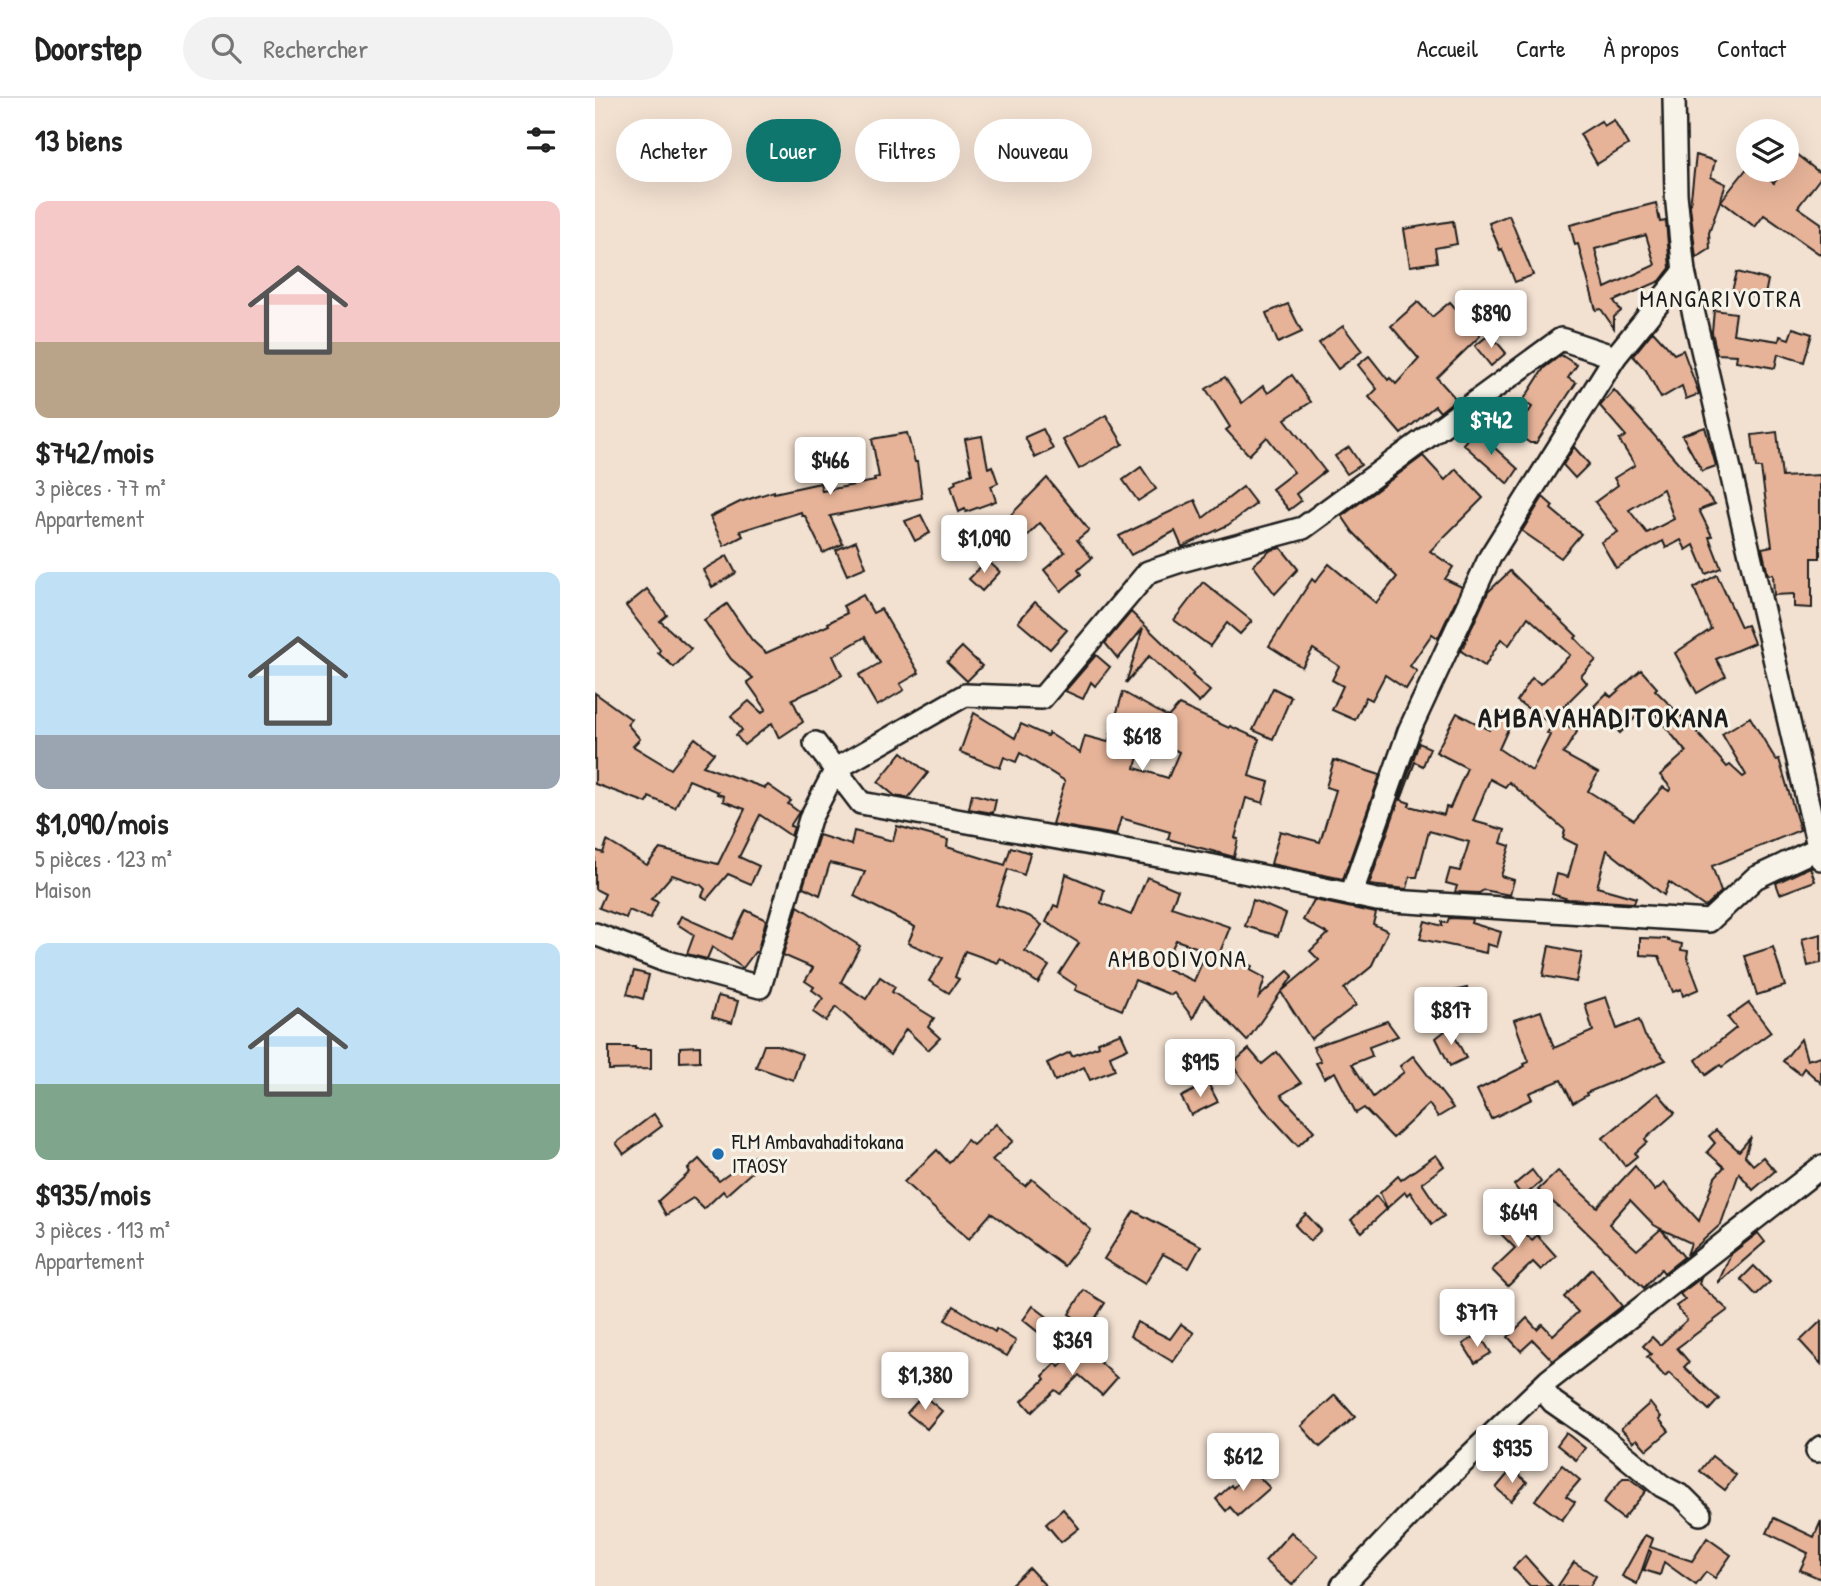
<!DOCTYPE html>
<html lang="fr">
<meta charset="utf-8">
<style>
body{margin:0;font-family:"Patrick Hand",sans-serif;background:#f2f2f2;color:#222;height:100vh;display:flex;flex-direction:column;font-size:26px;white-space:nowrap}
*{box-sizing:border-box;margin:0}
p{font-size:23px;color:#767676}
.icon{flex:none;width:38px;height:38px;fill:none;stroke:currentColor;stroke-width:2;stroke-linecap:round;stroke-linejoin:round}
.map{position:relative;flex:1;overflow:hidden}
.panel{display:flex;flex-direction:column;background:#fff;width:595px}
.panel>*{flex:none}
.guide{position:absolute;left:21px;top:21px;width:665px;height:63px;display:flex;gap:14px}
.tools{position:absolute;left:1141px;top:21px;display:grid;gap:14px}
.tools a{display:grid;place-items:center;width:63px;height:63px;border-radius:50%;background:#fff;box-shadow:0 7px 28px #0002;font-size:35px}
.price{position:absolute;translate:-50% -60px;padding:0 16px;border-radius:7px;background:#fff;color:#222;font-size:23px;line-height:46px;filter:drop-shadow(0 2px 4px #0008)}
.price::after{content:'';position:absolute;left:50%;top:42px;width:21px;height:16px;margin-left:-10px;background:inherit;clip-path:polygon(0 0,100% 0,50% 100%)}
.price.current{background:#0f766e;color:#fff}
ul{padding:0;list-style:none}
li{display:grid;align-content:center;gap:14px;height:371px;padding:0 35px}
li span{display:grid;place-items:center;height:217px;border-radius:14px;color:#555}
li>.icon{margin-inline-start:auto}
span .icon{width:126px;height:126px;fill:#fffc;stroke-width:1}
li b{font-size:30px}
h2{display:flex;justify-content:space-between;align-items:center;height:84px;padding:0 35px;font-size:30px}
.pill{padding:0 24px;border-radius:32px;background:#fff;box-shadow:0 7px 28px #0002;font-size:24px;line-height:63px}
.pill.current{background:#0f766e;color:#fff}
header{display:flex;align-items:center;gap:42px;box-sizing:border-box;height:98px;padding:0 35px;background:#fff;border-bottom:2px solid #e0e0e0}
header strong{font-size:33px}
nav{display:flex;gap:38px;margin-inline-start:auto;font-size:24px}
.search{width:490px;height:63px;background:#f2f2f2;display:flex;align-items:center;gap:18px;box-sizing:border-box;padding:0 24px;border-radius:38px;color:#767676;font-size:26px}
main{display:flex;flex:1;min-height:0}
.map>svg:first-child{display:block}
.building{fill:#e6b398;stroke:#1c1c1c;stroke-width:2;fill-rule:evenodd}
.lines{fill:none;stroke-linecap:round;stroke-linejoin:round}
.street-casing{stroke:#1c1c1c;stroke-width:26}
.street{stroke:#f7f3e8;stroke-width:21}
.poi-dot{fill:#1f6fb2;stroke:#f7f3e8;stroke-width:2.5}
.labels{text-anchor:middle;stroke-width:6;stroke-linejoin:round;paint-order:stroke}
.poi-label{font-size:21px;fill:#1c1c1c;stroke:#f7f3e8;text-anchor:start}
.quarter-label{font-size:24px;letter-spacing:2px;fill:#1c1c1c;stroke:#f7f3e8}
.district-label{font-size:28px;font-weight:bold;letter-spacing:2px;fill:#1c1c1c;stroke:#f7f3e8}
</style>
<header>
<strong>Doorstep</strong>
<div class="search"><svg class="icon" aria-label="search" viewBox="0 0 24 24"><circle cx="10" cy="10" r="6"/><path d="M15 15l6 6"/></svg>Rechercher</div>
<nav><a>Accueil</a><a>Carte</a><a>À propos</a><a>Contact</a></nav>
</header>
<main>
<section class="panel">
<h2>13 biens<svg class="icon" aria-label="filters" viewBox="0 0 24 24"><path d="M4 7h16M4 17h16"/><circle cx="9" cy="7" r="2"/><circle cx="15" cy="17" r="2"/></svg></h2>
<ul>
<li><span style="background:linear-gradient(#f6c9c9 65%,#b9a48a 0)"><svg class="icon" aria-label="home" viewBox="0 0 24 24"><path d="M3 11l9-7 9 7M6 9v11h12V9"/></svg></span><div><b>$742/mois</b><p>3 pièces · 77 m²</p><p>Appartement</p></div></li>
<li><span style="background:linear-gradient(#bfe0f5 75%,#9aa5b1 0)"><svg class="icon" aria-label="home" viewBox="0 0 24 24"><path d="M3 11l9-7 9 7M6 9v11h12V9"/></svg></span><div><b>$1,090/mois</b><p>5 pièces · 123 m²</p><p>Maison</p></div></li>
<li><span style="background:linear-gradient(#bfe0f5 65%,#7fa58c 0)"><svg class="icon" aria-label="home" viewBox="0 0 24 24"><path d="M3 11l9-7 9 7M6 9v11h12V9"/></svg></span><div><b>$935/mois</b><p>3 pièces · 113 m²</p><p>Appartement</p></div></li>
</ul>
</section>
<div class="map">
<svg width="1226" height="1488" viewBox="0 0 1226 1488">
<rect width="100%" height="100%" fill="#f2e0d0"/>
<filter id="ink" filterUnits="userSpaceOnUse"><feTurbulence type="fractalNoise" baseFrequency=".0143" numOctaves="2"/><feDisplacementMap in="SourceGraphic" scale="14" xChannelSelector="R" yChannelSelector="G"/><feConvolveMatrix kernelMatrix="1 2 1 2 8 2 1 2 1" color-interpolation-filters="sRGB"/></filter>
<g filter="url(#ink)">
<g class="building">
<polygon points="1019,22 1033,47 1002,66 985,36 1006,23 1009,28"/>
<polygon points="1201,56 1226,76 1226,79 1203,109 1226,125 1226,157 1169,117 1160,129 1126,103 1153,69 1153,72 1161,72 1179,85 1189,72 1192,72 1192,68"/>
<polygon points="1101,57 1120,63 1116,79 1131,86 1114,135 1115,151 1101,160 1095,108"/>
<path d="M1061 105 1065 124 1071 123 1075 170 1065 183 1019 203 1026 213 1019 219V230L1006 211 1001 212 983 146 980 147 975 127ZM1051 137 1060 167 1010 190 1000 151Z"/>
<polygon points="914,117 938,177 920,184 907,151 905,152 894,125"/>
<polygon points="858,123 862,146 840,150 842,164 815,168 809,131"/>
<polygon points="1142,174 1173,182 1170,197 1165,196 1164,200 1137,193"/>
<polygon points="823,204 837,219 855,204 885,238 842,280 861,301 845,314 840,308 806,336 774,299 782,291 763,267 774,258 793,282 795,280 801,286 824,261 796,228"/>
<polygon points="693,206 707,234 683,245 671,215"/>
<polygon points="1119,212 1141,215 1138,236 1184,243 1185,238 1194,241 1198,230 1217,236 1209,264 1183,256 1180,270 1141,263 1142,257 1122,256 1117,234"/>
<polygon points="748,228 767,253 743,271 724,245"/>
<polygon points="1058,233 1079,256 1088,252 1104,296 1091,301 1087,288 1066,300 1051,272 1038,258"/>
<polygon points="895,236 911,255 896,268 880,248"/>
<polygon points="966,257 982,267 973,280 981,285 941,345 935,345 920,335 937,309 928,303 949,270"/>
<polygon points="697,277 716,304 690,321 730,373 701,396 706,403 694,412 677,391 699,374 672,339 654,357 631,332 635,329 611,291 630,279 647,305 668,288 673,295"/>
<path d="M1019 292 1120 406 1104 412 1117 438 1114 439 1126 470 1111 476 1099 447 1091 452 1086 442 1071 450 1068 443 1021 470 1006 444 1023 434 1000 404 1023 387 1019 380 1040 367 1024 342 1031 338 1005 308ZM1068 391 1079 421 1052 435 1034 412Z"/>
<polygon points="511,317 528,346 484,371 468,342"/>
<polygon points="1110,329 1121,368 1107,373 1087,337"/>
<polygon points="448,331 458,351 440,360 430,339"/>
<polygon points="880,332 923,371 913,386 868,346"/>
<polygon points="1182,334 1187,379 1225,377 1225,460 1217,460 1217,510 1199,509 1199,496 1179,497 1178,476 1173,477 1167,450 1177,448 1166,370 1161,370 1157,337"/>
<polygon points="312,335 320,364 322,364 327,400 235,418 248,446 228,455 210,418 207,418 206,414 145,433 148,438 129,448 115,419 145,404 179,393 179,395 225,385 227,393 280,383 279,380 284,379 277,341"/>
<polygon points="387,338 393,370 397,368 403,385 396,388 401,403 371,414 370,411 364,414 356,388 361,385 360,382 377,376 370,341"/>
<polygon points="754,349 766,367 752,376 740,358"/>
<polygon points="979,349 994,366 980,380 968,367"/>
<polygon points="828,358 850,382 861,371 888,400 835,453 858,469 850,481 867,489 843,540 837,536 815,568 822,573 811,591 790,577 777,602 771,599 760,622 737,612 748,588 737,582 744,568 718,551 707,569 674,548 717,481 720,484 734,466 781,505 802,479 758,434 747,418"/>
<polygon points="546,369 561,391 543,403 528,382"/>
<polygon points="452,380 494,432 482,442 497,460 483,472 486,476 466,493 449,472 470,454 445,425 419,451 400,433"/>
<polygon points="648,389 661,406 633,427 587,449 580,433 536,457 524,438 600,402 608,420"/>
<polygon points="948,399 958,408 956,411 986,436 966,460 927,433"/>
<polygon points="326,417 335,435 320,443 310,423"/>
<polygon points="261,443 271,469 252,477 241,452"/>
<polygon points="686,450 703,471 680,496 658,467 676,452"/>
<polygon points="132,458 141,475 117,489 108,472"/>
<polygon points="392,462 405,474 387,493 374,481"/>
<polygon points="915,473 982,538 980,540 1001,562 986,578 992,585 953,624 922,603 937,580 946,586 975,557 933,519 914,547 906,541 890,568 866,553 893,494"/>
<polygon points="1122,477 1146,529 1152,527 1159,545 1121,561 1131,578 1102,595 1080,555 1116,531 1099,490"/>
<polygon points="608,484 657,523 645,536 632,525 615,548 579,522"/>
<polygon points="52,491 72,517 65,523 96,551 79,569 63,555 65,552 31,508"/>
<polygon points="268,497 278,515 286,511 324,575 305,586 309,592 282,608 264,577 285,565 270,539 238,558 247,577 231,587 197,601 208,624 184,640 177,625 149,647 141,637 147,632 136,618 154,603 167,615 171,611 152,584 158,580 136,561 109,522 132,506 157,542 171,555 234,527 233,525 252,515 248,508"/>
<polygon points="440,504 472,532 455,551 423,524"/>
<polygon points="536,514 599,575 597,577 615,593 604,605 554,558 531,585 548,530 523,561 510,545"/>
<polygon points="367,549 387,568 372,583 352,564"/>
<polygon points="501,557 515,569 500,588 496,584 488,601 470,593"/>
<polygon points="1046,572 1062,590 1060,592 1099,631 1132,669 1135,667 1148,679 1151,677 1127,636 1155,619 1181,662 1184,661 1205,732 1117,768 1126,794 1110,809 1074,784 1069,797 1012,752 1002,789 1041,800 1039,805 973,801 957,796 962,776 973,779 982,747 968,740 970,732 914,684 910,689 895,681 878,723 910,732 906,745 915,748 906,778 919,782 915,797 889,792 884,795 860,794 862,788 851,785 855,771 865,773 874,744 834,733 822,779 815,779 812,791 774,787 824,645 835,650 828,668 820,664 806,702 815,705 814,708 849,717 851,709 855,710 872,670 841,654 862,615 894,632 903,613 918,620 904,651 937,673 955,637 952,635 962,621 982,634 968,656 1003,675 993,693 1039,722 1068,689 1074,693 1076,690 1065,677 1091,654 1057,612 1054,616 1049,611 1025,635 999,608 1012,595 1016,599"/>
<polygon points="678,590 696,599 678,641 658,632"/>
<path d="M528 594 573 619 584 607 634 630 635 628 664 641 654 678 674 684 668 705 651 700 640 740 643 741 639 759 573 741 575 734 526 720 521 737 457 726 470 683 425 655 421 664 409 659 405 670 365 654 379 615 420 640 426 626 452 638 454 635 485 655 490 638 513 644ZM549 635 584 654 573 680 540 670Z"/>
<polygon points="0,595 36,621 32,626 45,641 38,648 76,671 100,640 119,655 108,668 170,690 173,687 196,703 193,706 204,714 195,728 199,729 196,738 165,717 144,759 164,768 156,786 133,776 112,801 107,798 110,791 106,787 77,777 56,801 63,804 55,821 34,812 31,820 4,810 10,796 0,791 0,752 8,755 12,743 52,767 65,751 123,766 150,711 128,703 129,698 122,696 123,694 94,682 80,710 54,699 52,705 0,686"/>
<polygon points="307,654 333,675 313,700 300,698 283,684"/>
<polygon points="739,662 785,677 748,781 676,766 685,733 725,744 741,692 731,689"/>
<polygon points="377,696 401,702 398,715 374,711"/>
<polygon points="302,728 353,742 352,749 410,767 416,749 435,755 429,777 413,771 401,807 434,818 447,827 430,853 454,868 443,885 405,860 403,865 370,853 360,879 364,881 354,895 334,883 348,860 313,845 320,829 259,798 270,774 235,765 225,797 208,789 224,737 256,747 259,733 298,743"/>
<polygon points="1215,769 1220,783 1185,796 1181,785"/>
<path d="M471 776 509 792 506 805 536 817 552 779 583 792 576 809 635 829 625 854 657 868 655 872 670 880 664 899 693 873 698 878 687 893 724 862 715 853 733 836 708 822 719 802 781 815 778 826 793 833 776 869 749 891 761 907 716 941 686 894 652 943 609 898 598 920 579 895 576 897 540 882 527 912 480 892 482 888 464 876 484 845 451 824 459 807 463 809ZM581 842 612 853 599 883 568 869Z"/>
<polygon points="658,802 691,816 683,838 650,828"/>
<polygon points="203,808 265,848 246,884 271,901 285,879 300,889 297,894 339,920 333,929 345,940 333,952 311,931 295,957 241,909 231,923 218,914 228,900 217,892 219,889 210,883 218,870 188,857"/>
<polygon points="151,812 171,822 162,855 160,854 148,870 117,849 112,861 92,856 99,837 82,826 86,818 137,841"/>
<polygon points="854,820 877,821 876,825 906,834 902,849 892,846 891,855 825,841 830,823 847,828 847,824 852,825"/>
<polygon points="1226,836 1226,865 1213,868 1207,841"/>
<polygon points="1045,840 1073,841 1073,843 1087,846 1086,852 1093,853 1092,859 1104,891 1088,898 1086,891 1078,894 1064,858 1045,857"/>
<polygon points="954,848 987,855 981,884 948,878"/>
<polygon points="1178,849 1190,888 1162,897 1150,858"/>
<polygon points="39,873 54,877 48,901 32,896"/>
<polygon points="872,890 878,911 861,918 854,894"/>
<polygon points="123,898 143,903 137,925 117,919"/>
<polygon points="1011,899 1022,931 1044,922 1050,938 1071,962 991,995 992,997 978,1005 966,982 934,995 937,1001 896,1021 882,992 930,968 929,966 934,964 919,922 946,913 959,950 998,933 990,906"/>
<polygon points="1154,905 1176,934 1127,969 1125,967 1111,977 1101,962 1141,930 1133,920"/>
<polygon points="792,923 803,938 774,949 777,958 757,966 778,999 809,974 805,968 818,958 858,1010 843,1019 834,1006 798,1040 769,1010 761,1015 740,974 729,980 721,965 726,963 718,949"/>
<polygon points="855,929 871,960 855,968 841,940"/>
<polygon points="526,935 533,950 515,958 520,972 495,982 489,969 460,983 452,965 475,954 477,958 504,948 503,944"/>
<polygon points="1206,941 1212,962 1226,958 1226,985 1209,970 1205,976 1188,963"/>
<polygon points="169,947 182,947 207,956 198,982 161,969"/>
<polygon points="105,948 105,963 85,964 85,949"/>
<polygon points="14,949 40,949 40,951 56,951 56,971 14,972"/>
<polygon points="654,951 667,966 682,954 706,985 686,997 719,1033 703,1048 669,1011 637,966"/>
<polygon points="613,985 623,1004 596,1017 586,999"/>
<polygon points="1063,995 1080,1015 1050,1041 1052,1044 1040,1055 1042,1058 1030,1068 1008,1040"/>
<polygon points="59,1016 67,1028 29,1056 21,1045"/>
<polygon points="401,1026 418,1043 397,1062 430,1088 437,1081 496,1132 469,1168 396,1115 374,1141 309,1084 342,1052 354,1065 372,1042 378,1047"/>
<path d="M1121 1032 1144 1053 1156 1039 1150 1058 1158 1067 1168 1059 1180 1073 1158 1092 1144 1075 1126 1126 1092 1157 1096 1145 1066 1131 1089 1159 1069 1175 1066 1171 1049 1190 977 1120 943 1092 963 1073 1002 1109 1040 1068 1060 1093 1069 1085 1104 1123 1120 1079 1129 1069 1112 1054 1120 1045 1114 1038ZM1035 1102 1059 1127 1066 1131 1042 1152 1014 1126Z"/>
<polygon points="841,1057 849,1068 827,1085 849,1118 837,1126 815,1094 812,1097 810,1094 792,1110 785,1095 803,1078 806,1082"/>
<polygon points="159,1058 166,1066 131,1097 128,1093 109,1111 98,1100 71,1117 63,1103 95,1074 93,1071 104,1061 124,1083"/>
<polygon points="937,1072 946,1084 928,1099 919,1087"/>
<polygon points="781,1098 792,1111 767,1134 756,1122"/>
<polygon points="904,1109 937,1142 942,1137 961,1158 946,1172 938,1164 913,1188 897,1172 920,1150 892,1122"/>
<polygon points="539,1113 606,1148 594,1170 568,1156 550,1186 509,1161"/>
<polygon points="711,1116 726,1132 715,1143 700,1127"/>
<polygon points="1163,1135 1170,1144 1123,1185 1136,1156"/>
<polygon points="1159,1168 1175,1184 1161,1197 1146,1181"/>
<polygon points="997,1171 1027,1208 958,1263 938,1242 926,1253 913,1239 932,1220 942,1231 947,1226 958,1237 983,1214 969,1199"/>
<polygon points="1106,1180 1104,1186 1133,1212 1082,1250 1094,1264 1089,1269 1124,1301 1114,1312 1074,1275 1070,1279 1052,1259 1056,1256 1048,1248 1057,1239 1065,1247 1092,1222 1081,1208 1090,1202 1085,1196"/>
<polygon points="489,1192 510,1205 494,1230 474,1216"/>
<polygon points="359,1208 400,1234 401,1231 421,1243 412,1258 350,1222"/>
<polygon points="438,1208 459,1224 448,1238 428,1222"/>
<polygon points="1226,1223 1226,1266 1205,1243"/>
<polygon points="542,1224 575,1241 586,1226 599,1235 578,1264 535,1238"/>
<polygon points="884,1236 896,1255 880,1265 868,1246"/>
<polygon points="487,1247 522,1280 507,1297 484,1277 465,1296 460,1292 437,1314 427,1303 450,1281 448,1278 461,1265 464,1269"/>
<polygon points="328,1297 347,1313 332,1331 312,1315"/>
<polygon points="740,1297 760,1319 725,1349 706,1328"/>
<polygon points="1055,1305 1066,1319 1064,1321 1074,1333 1052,1352 1042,1341 1038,1344 1026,1331"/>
<polygon points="971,1335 990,1350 981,1362 962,1347"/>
<polygon points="1117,1358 1141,1377 1130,1392 1105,1373"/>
<polygon points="967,1367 985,1382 971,1398 980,1404 967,1422 940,1402"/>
<polygon points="656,1371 675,1390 643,1418 635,1409 631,1413 621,1401 636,1387 638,1390"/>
<polygon points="917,1371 932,1384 916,1403 901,1390"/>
<polygon points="1028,1380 1034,1380 1051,1393 1028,1421 1008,1405"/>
<polygon points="468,1411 484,1430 466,1444 451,1426"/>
<polygon points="1179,1420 1219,1439 1226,1423 1226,1481 1205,1472 1213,1455 1172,1435"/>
<polygon points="696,1434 723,1458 697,1487 670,1463"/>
<polygon points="1050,1437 1058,1441 1055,1449 1097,1463 1112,1440 1136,1457 1120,1480 1111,1474 1101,1487 1069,1464 1065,1477 1049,1472 1056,1454 1054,1452 1042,1486 1027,1478"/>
<polygon points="930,1458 957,1488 935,1488 918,1470"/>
<polygon points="979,1464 1001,1478 995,1488 963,1488"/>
<polygon points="434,1470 451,1488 414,1488"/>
</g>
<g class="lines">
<g class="street-casing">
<g id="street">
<polyline points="1079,0 1081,96 1089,174 1226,761"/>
<polyline points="220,645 266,705 614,767 782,802 1114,823 1160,780 1226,749"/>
<polyline points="756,797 814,633 895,459 1020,259 1089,174"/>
<polyline points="0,836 73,864 165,889 215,721 241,671 370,597 447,600 553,474 586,463 708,430 966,241 1020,259"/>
<polyline points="946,1290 958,1304 1001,1334 1067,1388 1088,1399 1105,1416"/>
<polyline points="1222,1353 1226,1349"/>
<polyline points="747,1488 834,1397 954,1282 1226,1069"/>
</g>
</g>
<use href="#street" class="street"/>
</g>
</g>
<circle class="poi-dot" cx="123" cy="1056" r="7"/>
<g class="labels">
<g class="poi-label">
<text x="137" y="1051">FLM Ambavahaditokana<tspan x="137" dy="24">ITAOSY</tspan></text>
</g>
<g class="quarter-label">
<text x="1126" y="209">MANGARIVOTRA</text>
<text x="583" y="869">AMBODIVONA</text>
</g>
<g class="district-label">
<text x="1009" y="629">AMBAVAHADITOKANA</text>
</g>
</g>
</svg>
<div class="tools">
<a><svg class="icon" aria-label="layers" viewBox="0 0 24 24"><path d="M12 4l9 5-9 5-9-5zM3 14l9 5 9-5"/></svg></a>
</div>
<b class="price" style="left:896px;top:252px">$890</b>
<b class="price current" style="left:896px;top:359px">$742</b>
<b class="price" style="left:235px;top:399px">$466</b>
<b class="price" style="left:389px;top:477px">$1,090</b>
<b class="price" style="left:547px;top:675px">$618</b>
<b class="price" style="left:856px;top:949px">$817</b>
<b class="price" style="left:605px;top:1001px">$915</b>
<b class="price" style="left:923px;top:1151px">$649</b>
<b class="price" style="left:882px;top:1251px">$717</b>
<b class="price" style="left:477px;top:1279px">$369</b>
<b class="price" style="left:330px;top:1314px">$1,380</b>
<b class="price" style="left:917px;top:1387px">$935</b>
<b class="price" style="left:648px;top:1395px">$612</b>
<div class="guide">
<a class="pill">Acheter</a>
<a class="pill current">Louer</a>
<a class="pill">Filtres</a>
<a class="pill">Nouveau</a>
</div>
</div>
</main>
